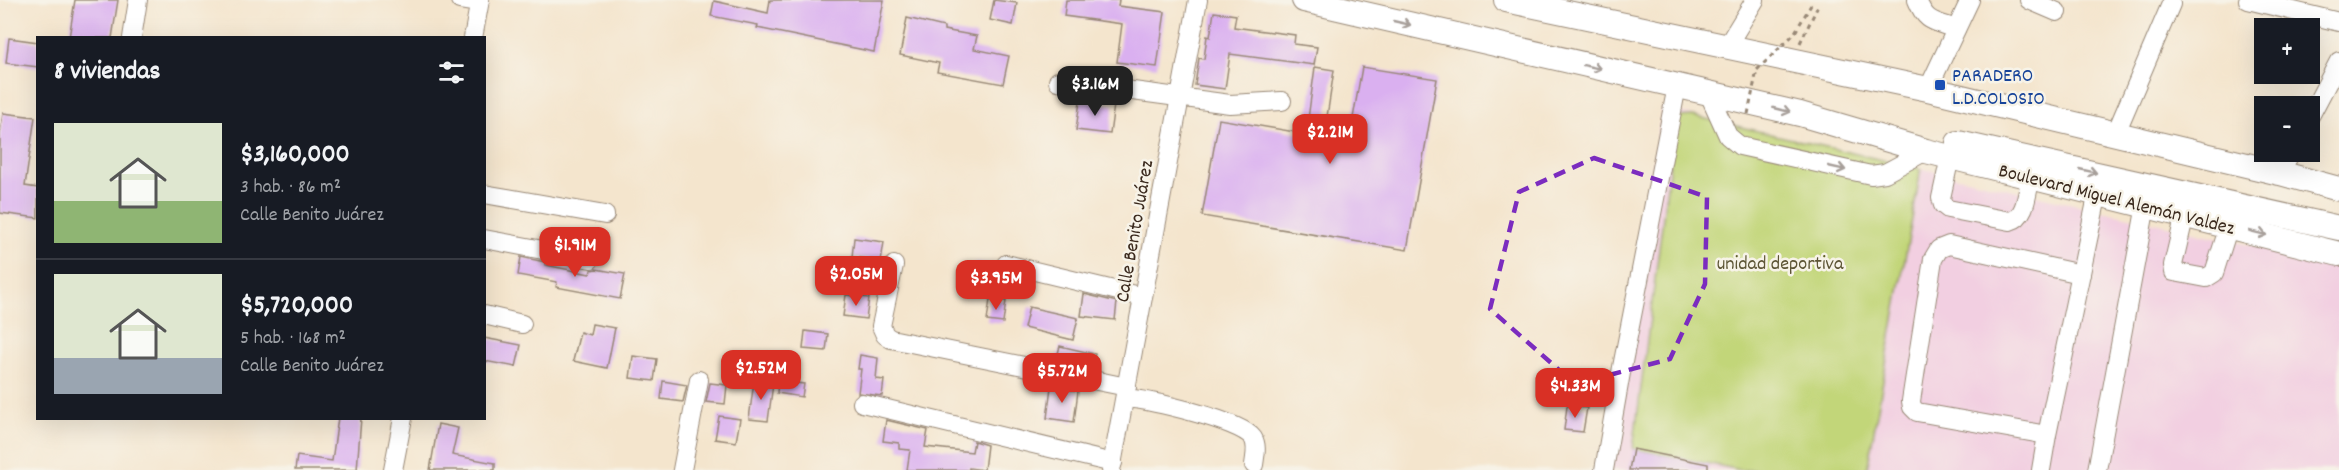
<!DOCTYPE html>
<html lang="es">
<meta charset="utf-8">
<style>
body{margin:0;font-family:Dekko,sans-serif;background:#242831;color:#f1f3f6;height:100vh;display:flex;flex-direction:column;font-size:22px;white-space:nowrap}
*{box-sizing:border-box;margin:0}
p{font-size:20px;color:#9ea1a6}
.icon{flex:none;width:33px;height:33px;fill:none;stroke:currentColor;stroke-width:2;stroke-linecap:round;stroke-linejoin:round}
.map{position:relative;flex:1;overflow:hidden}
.drawer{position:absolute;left:36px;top:36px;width:450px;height:384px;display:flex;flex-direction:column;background:#171b24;border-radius:0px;box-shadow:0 6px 24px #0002}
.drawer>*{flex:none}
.controls{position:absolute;left:2254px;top:18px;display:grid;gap:12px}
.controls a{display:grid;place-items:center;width:66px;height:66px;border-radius:0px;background:#171b24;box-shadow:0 6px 24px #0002;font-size:30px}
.price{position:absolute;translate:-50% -51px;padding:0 14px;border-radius:12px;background:#d93025;color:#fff;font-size:20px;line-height:39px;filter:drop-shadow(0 2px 3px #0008)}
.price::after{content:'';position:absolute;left:50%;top:36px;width:18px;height:14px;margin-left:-9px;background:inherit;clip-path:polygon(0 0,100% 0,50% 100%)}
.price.selected{background:#222;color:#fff}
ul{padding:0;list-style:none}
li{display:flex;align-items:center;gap:18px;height:150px;padding:0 18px}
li+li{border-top:2px solid #363941}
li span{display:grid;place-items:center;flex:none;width:168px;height:120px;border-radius:0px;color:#555}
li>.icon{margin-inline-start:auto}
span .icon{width:72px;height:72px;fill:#fffc;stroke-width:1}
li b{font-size:26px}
h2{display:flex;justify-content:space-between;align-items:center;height:72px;padding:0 18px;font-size:26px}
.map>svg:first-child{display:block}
.built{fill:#f2cfe1}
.green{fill:#c2d679;stroke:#7e804c;stroke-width:1.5}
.building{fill:#dab0f0}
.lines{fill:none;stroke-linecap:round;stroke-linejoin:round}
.minor-casing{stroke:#988876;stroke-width:20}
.major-casing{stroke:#988876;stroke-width:26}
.path{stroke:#988876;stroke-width:3;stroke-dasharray:4.5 4.5;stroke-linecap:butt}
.minor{stroke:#fff;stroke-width:18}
.major{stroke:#fff;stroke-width:24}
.path-bridge{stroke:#988876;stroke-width:3;stroke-dasharray:4.5 4.5;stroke-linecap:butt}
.oneway{stroke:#a79f9a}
.marked{fill:none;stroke:#7b2cbf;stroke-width:4.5;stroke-dasharray:12 8;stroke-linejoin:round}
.transit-dot{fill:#1a4fb4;stroke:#f7f3e8;stroke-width:2}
.labels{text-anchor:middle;stroke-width:5;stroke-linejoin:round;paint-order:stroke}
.transit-label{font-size:20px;fill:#164399;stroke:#f7f3e8;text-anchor:start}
.street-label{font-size:20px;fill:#3b2a1e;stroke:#f7f3e8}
.park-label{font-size:20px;fill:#5d5535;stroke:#f7f3e8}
</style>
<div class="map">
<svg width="2339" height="470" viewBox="0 0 2339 470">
<rect width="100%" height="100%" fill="#f7f3e8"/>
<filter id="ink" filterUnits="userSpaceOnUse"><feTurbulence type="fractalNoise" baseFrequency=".0167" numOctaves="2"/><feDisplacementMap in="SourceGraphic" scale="12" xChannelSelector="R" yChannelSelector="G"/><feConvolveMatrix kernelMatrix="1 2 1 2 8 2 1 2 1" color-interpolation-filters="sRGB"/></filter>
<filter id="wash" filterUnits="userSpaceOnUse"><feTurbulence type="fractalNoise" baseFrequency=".008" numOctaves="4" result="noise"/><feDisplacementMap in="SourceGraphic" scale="24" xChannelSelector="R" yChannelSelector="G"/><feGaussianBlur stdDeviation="1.35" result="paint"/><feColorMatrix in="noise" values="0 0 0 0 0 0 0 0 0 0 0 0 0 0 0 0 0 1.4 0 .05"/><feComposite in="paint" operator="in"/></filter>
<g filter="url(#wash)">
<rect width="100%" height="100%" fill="#f4e5cd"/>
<polygon class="built" points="1662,108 2339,266 2339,470 1602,470"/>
<polygon class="green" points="1693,116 1921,169 1867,470 1741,470 1633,449 1676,117"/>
<g id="blocks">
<g class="building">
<polygon points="75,0 118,0 112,38 69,38"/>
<polygon points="770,0 884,0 874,52 757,28 758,25 711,16 714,1 768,13"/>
<polygon points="994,0 1017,3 1013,25 990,20"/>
<polygon points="1066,0 1119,0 1118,6 1165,12 1157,67 1117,62 1122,24 1064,16"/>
<polygon points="1214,12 1236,15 1234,27 1295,35 1294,44 1317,47 1314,65 1230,54 1225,89 1195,85 1199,58 1204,59 1207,36 1210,37"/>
<polygon points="907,18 944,27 944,30 977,36 974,49 1009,56 1003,84 937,72 939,63 900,55"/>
<polygon points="9,38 38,42 38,67 6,63"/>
<polygon points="1315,67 1334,70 1324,137 1349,141 1362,67 1437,79 1407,250 1202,216 1219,119 1306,134"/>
<polygon points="1080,101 1114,105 1110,134 1076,130"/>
<polygon points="3,113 35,117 25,186 38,188 38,218 0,213 0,134"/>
<polygon points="854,238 884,242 881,261 852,257"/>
<polygon points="521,257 545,262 545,265 590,274 591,270 596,269 625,274 620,299 556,287 557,282 518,275"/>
<polygon points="975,262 995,265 1001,274 998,292 971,288"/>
<polygon points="1084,294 1117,302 1115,320 1081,316"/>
<polygon points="846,295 869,298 866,319 843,316"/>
<polygon points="990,299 1006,301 1003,323 987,321"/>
<polygon points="1029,307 1078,318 1073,340 1024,328"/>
<polygon points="592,324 615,328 607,368 573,361 580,332 590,335"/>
<polygon points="805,331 828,334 826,351 803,349"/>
<polygon points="484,338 521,345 516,367 484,361"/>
<polygon points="1060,346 1095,354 1092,368 1056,361"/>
<polygon points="860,355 878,358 876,379 884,380 882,396 858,393 861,369 858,369"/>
<polygon points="633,356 657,359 654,381 630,378"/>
<polygon points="663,381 687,385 683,402 661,399"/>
<polygon points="754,381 773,384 768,421 749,419"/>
<polygon points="778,381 804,384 802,397 777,393"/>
<polygon points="710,383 727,385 725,404 706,402"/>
<polygon points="1051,387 1078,391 1074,422 1047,418"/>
<polygon points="1567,406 1587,408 1583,432 1564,430"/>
<polygon points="719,416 740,419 736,442 715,439"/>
<polygon points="338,418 361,418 357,470 295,470 297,456 332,461"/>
<polygon points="886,420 928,430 925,447 972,452 974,441 987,445 984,470 969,468 969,470 907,470 910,450 899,449 899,443 883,441"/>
<polygon points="438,424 458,428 452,455 495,463 495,470 430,470"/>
<polygon points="1633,449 1708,464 1708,470 1629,470"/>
</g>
</g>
</g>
<g filter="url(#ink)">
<use href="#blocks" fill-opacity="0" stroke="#988876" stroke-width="1.5"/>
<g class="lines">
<g class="minor-casing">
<g id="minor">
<polyline points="460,0 479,3"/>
<path d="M1917 0C1926 23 1934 21 1956 29"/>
<polyline points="2029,0 2057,12"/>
<polyline points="2248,0 2339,22"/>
<polyline points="132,38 138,0"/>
<polyline points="473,38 480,0"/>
<polyline points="1727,46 1755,0"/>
<polyline points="1058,81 1230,104 1282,101"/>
<polyline points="1928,89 1970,0"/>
<polyline points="1708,92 1728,136 1740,146 1871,175 1885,173 1926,151"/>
<polyline points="2310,116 2339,61"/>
<polyline points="2115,135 2171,4"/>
<path d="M1950 157 1941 198 1943 205 1948 209 2010 221C2027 217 2027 190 2031 176"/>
<polyline points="2280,173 2291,152"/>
<polyline points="484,194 605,215"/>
<polyline points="2185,214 2173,265 2174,272 2206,278 2214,273 2229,226"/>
<polyline points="484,239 591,259"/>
<polyline points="1006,264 1143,297"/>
<polyline points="894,265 881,326 885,335 891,339 1127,387"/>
<polyline points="484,315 522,324"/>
<path d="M1125 398C1149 400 1240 420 1253 438 1258 446 1255 456 1254 465"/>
<polyline points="862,403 1113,463"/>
<polyline points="2047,435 1917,412 1912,407 1911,401 1933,259 1939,249 1949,245 2081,274"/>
<polyline points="393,470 403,418"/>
<polyline points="682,470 699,380"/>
<polyline points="1111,470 1198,0"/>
<polyline points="1604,470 1622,367 1677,86"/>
<polyline points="2041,470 2047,435 2098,192"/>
<polyline points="2097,470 2146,205"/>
</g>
</g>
<g class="major-casing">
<g id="major">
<polyline points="1304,0 1800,114 1926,151 2339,254"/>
<polyline points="1506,0 1928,89 2280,173 2339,189"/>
<polyline points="1958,143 2339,228"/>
</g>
</g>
<polyline class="path" points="1800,43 1817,8 1811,5"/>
<use href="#minor" class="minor"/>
<use href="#major" class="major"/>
<polyline class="path-bridge" points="1748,114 1757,70 1794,34 1811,5"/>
</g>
<defs><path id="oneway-shaft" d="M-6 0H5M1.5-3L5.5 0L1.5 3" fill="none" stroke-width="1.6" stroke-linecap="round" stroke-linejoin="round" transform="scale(1.5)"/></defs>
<g class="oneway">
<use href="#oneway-shaft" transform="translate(1402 23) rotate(13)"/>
<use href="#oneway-shaft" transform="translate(1592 67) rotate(12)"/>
<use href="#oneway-shaft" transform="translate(1782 110) rotate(14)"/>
<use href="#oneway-shaft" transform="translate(1837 168) rotate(13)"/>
<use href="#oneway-shaft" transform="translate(2088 171) rotate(13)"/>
<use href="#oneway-shaft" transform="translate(2258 233) rotate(14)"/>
</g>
</g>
<path class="marked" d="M1594 158 1707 197 1705 284 1670 359 1575 384 1490 309 1519 192Z"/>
<rect class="transit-dot" x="1934" y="79" width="12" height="12" rx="3"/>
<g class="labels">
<g class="transit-label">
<text x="1952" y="81">PARADERO<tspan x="1952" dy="23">L.D.COLOSIO</tspan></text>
</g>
<g class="street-label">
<text transform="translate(2117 198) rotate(14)" y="7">Boulevard Miguel Alemán Valdez</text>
<text transform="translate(1133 231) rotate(-80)" y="7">Calle Benito Juárez</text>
</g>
<g class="park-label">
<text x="1780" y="269">unidad deportiva</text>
</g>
</g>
</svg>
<div class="controls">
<a>+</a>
<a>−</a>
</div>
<b class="price selected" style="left:1095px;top:117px">$3.16M</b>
<b class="price" style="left:1330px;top:165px">$2.21M</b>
<b class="price" style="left:575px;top:278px">$1.91M</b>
<b class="price" style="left:856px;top:307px">$2.05M</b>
<b class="price" style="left:996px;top:311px">$3.95M</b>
<b class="price" style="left:761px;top:401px">$2.52M</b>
<b class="price" style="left:1062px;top:404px">$5.72M</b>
<b class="price" style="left:1575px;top:419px">$4.33M</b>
<section class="drawer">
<h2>8 viviendas<svg class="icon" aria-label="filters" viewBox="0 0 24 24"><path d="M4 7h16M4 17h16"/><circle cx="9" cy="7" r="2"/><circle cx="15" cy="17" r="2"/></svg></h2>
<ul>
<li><span style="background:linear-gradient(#dfe7d0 65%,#8fb573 0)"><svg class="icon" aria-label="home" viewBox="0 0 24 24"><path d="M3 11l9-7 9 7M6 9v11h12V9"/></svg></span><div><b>$3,160,000</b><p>3 hab. · 86 m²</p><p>Calle Benito Juárez</p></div></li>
<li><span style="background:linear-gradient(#dfe7d0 70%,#9aa5b1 0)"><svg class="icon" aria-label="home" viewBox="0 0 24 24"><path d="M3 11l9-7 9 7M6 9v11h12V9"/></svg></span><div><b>$5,720,000</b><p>5 hab. · 168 m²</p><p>Calle Benito Juárez</p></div></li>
</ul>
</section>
</div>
